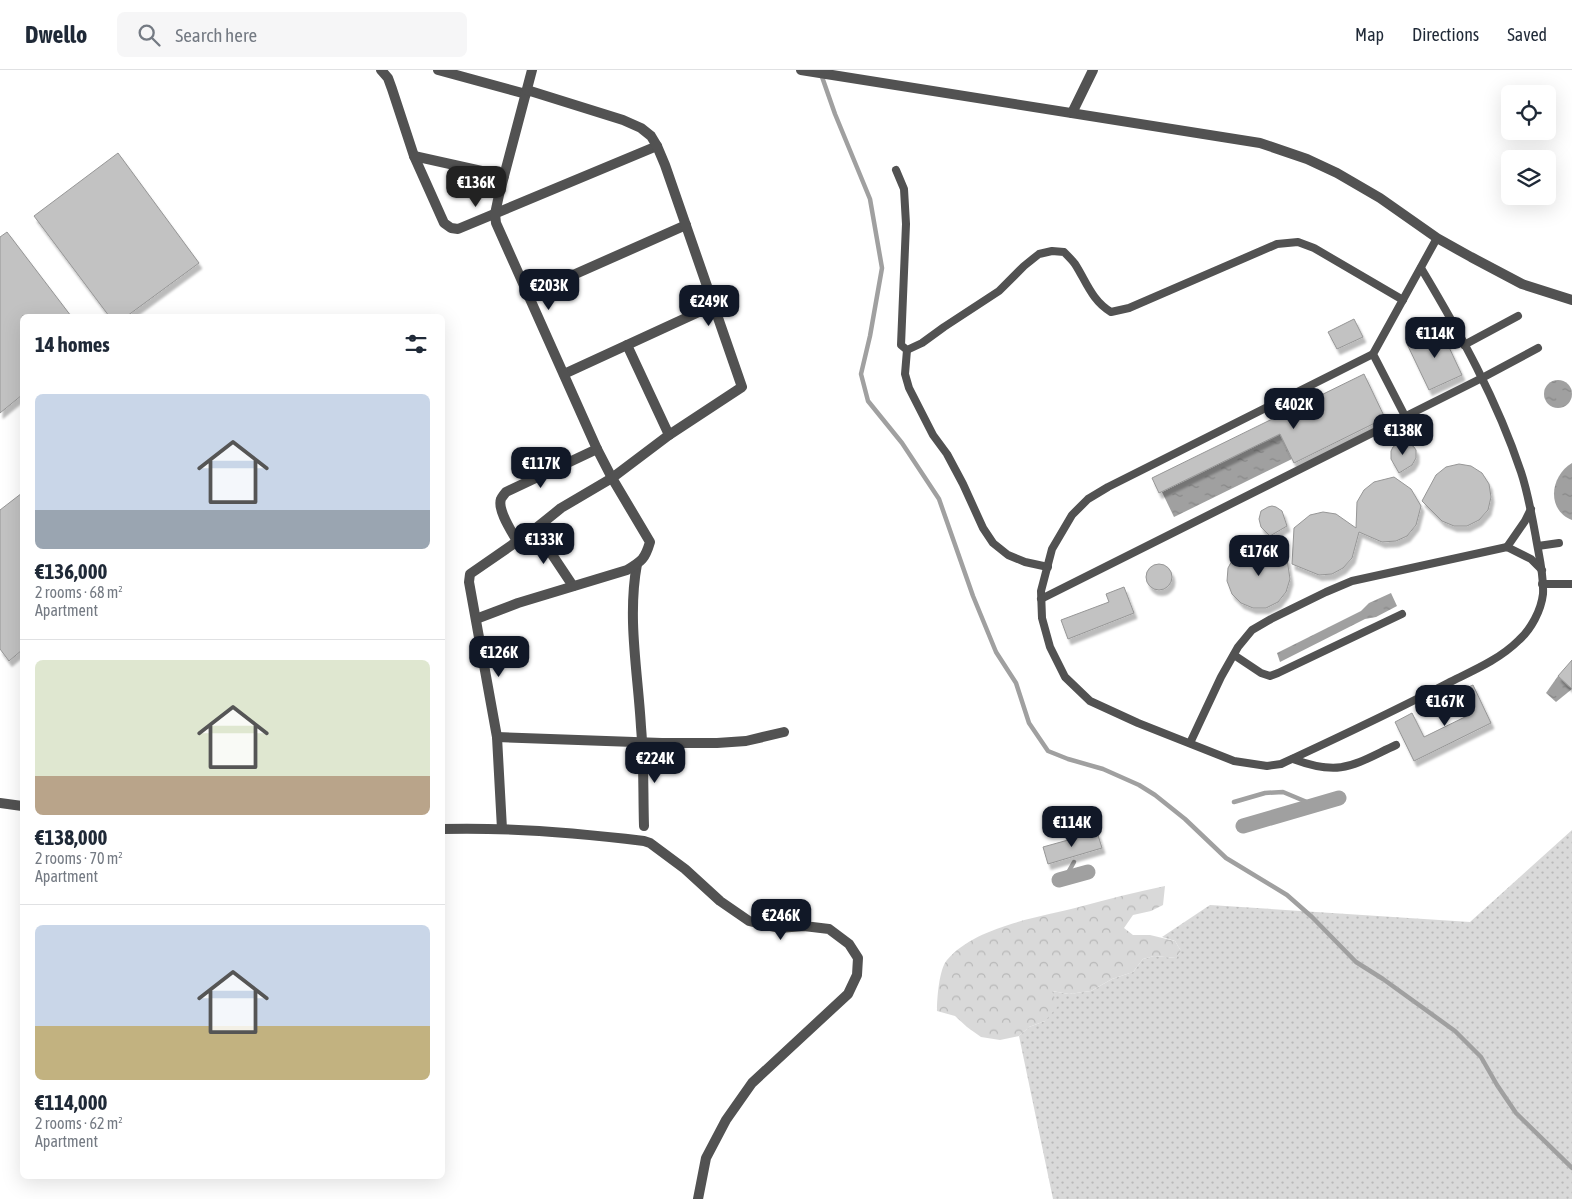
<!DOCTYPE html>
<meta charset="utf-8">
<style>
body{margin:0;font-family:"Asap Condensed",sans-serif;background:#f6f6f7;color:#1f2937;height:100vh;display:flex;flex-direction:column;font-size:19px;white-space:nowrap}
*{box-sizing:border-box;margin:0}
p{font-size:16px;color:#747a83}
.icon{flex:none;width:28px;height:28px;fill:none;stroke:currentColor;stroke-width:2;stroke-linecap:round;stroke-linejoin:round}
.map{position:relative;flex:1;overflow:hidden}
.details{position:absolute;left:20px;top:244px;width:425px;height:865px;display:flex;flex-direction:column;background:#fff;border-radius:8px;box-shadow:0 5px 20px #0002}
.details>*{flex:none}
.tools{position:absolute;left:1501px;top:15px;display:grid;gap:10px}
.tools a{display:grid;place-items:center;width:55px;height:55px;border-radius:8px;background:#fff;box-shadow:0 5px 20px #0002;font-size:25px}
.price{position:absolute;translate:-50% -42px;padding:0 11px;border-radius:10px;background:#111827;color:#fff;font-size:16px;line-height:32px;filter:drop-shadow(0 1px 2px #0008)}
.price::after{content:'';position:absolute;left:50%;top:30px;width:15px;height:11px;margin-left:-8px;background:inherit;clip-path:polygon(0 0,100% 0,50% 100%)}
.price.current{background:#222;color:#fff}
ul{padding:0;list-style:none}
li{display:grid;align-content:center;gap:10px;height:265px;padding:0 15px}
li+li{border-top:1px solid #e0e1e3}
li span{display:grid;place-items:center;height:155px;border-radius:8px;color:#555}
li>.icon{margin-inline-start:auto}
span .icon{width:90px;height:90px;fill:#fffc;stroke-width:1}
li b{font-size:21px}
h2{display:flex;justify-content:space-between;align-items:center;height:60px;padding:0 15px;font-size:21px}
header{display:flex;align-items:center;gap:30px;box-sizing:border-box;height:70px;padding:0 25px;background:#fff;border-bottom:1px solid #e0e1e3}
header strong{font-size:24px}
nav{display:flex;gap:28px;margin-inline-start:auto;font-size:18px}
.search{width:350px;height:45px;background:#f6f6f7;display:flex;align-items:center;gap:12px;box-sizing:border-box;padding:0 18px;border-radius:8px;color:#747a83;font-size:19px}
.map>svg:first-child{display:block}
.grass{fill:url(#grass-dots)}
.forest{fill:url(#forest-crowns)}
.water{fill:url(#water-ripples)}
.lines{fill:none;stroke-linecap:round;stroke-linejoin:round}
.stream{stroke:#a0a0a0;stroke-width:4.5}
.canal{stroke:#a0a0a0;stroke-width:15}
.building{fill:#c2c2c2;stroke:#969696;filter:url(#shadow)}
.service{stroke:#525252;stroke-width:8}
.pedestrian{stroke:#525252;stroke-width:10}
.minor{stroke:#525252;stroke-width:10}
</style>
<header>
<strong>Dwello</strong>
<div class="search"><svg class="icon" aria-label="search" viewBox="0 0 24 24"><circle cx="10" cy="10" r="6"/><path d="M15 15l6 6"/></svg>Search here</div>
<nav><a>Map</a><a>Directions</a><a>Saved</a></nav>
</header>
<div class="map">
<svg width="1572" height="1129" viewBox="0 0 1572 1129">
<defs>
<pattern id="grass-dots" width="8" height="8" patternUnits="userSpaceOnUse" patternTransform="scale(1.25)"><rect width="8" height="8" fill="#d9d9d9"/><path d="M2 2h.1M6 6h.1" fill="none" stroke="#b8b8b8" stroke-width="1.8" stroke-linecap="round"/></pattern>
<pattern id="forest-crowns" width="20" height="18" patternUnits="userSpaceOnUse" patternTransform="scale(1.25)"><rect width="20" height="18" fill="#d9d9d9"/><path d="M2 6a3 3 0 1 1 6 0M12 15a3 3 0 1 1 6 0" fill="none" stroke="#b8b8b8"/></pattern>
<pattern id="water-ripples" width="26" height="14" patternUnits="userSpaceOnUse" patternTransform="scale(1.25)"><rect width="26" height="14" fill="#a0a0a0"/><path d="M2 4q2-2 4 0t4 0M15 11q2-2 4 0t4 0" fill="none" stroke="#888"/></pattern>
<filter id="shadow"><feDropShadow dx="3" dy="5.5" stdDeviation="1" flood-color="#0004"/></filter>
</defs>
<rect width="100%" height="100%" fill="#fff"/>
<polygon class="grass" points="1572,760 1572,1129 1053,1129 1019,966 1029,957 1045,951 1052,921 1069,924 1091,921 1112,909 1133,902 1143,889 1154,886 1176,888 1181,881 1175,871 1162,867 1210,835 1470,852"/>
<path class="forest" d="M1165 816 1163 835 1151 841 1133 845 1124 858 1133 865H1150L1175 871 1181 881 1176 888 1154 886 1143 889 1133 902 1112 909 1091 921 1069 924 1052 921 1058 936 1045 951 1029 957 1019 966 1000 970 981 967 967 957 955 946 937 941C937 929 939 899 947 890 974 857 1039 847 1079 837 1108 829 1136 822 1165 816Z"/>
<g class="water">
<circle cx="1558" cy="324" r="14"/>
<polygon points="1280,364 1292,389 1174,447 1162,422"/>
<path d="M1572 393V450C1546 440 1550 406 1572 393Z"/>
<circle cx="1159" cy="507" r="12"/>
<polygon points="1391,523 1397,536 1376,547 1365,549 1280,592 1277,583 1361,541 1369,533"/>
<polygon points="1558,606 1572,619 1556,632 1546,623"/>
</g>
<g class="lines">
<g class="stream">
<polyline points="821,4 835,44 870,129 882,198 870,266 861,304 868,331 902,373 939,429 973,526 996,582 1016,613 1029,653 1048,681 1068,689 1103,699 1139,715 1155,725 1185,749 1226,788 1287,825 1312,847 1356,892 1383,909 1455,961 1481,987 1497,1015 1516,1043 1572,1098"/>
<polyline points="1234,732 1265,723 1283,722 1314,735"/>
<polyline points="1065,808 1074,792"/>
</g>
<g class="canal">
<polyline points="1243,756 1339,728"/>
<polyline points="1059,810 1088,802"/>
</g>
</g>
<g class="building">
<polygon points="118,83 199,193 127,246 109,246 34,146"/>
<polygon points="7,162 71,246 22,246 22,325 0,343 0,167"/>
<polygon points="1354,249 1363,267 1337,279 1328,262"/>
<polygon points="1440,258 1462,305 1429,320 1407,274"/>
<polygon points="1364,304 1385,348 1294,393 1280,364 1159,423 1152,408"/>
<polygon points="1407,372 1414,377 1416,380 1416,388 1412,395 1399,403 1391,389 1391,381 1393,377 1399,373"/>
<polygon points="1459,394 1471,396 1482,403 1489,414 1491,427 1488,440 1479,450 1467,456 1454,456 1442,451 1422,431 1436,405 1446,397"/>
<polygon points="1394,407 1411,419 1421,436 1416,455 1407,466 1396,471 1382,472 1359,462 1352,488 1343,498 1332,504 1319,505 1292,494 1294,458 1310,445 1323,442 1336,444 1356,458 1357,432 1364,420 1374,412"/>
<polygon points="22,423 22,580 9,591 0,579 0,440"/>
<polygon points="1272,436 1276,437 1282,441 1287,456 1270,466 1261,457 1259,449 1261,441 1268,437"/>
<polygon points="1264,473 1287,489 1290,509 1286,522 1278,532 1266,538 1253,538 1241,533 1232,524 1227,511 1228,498 1234,487 1245,479"/>
<circle cx="1159" cy="507" r="13"/>
<polygon points="1124,517 1134,543 1068,569 1061,550 1109,532 1106,524"/>
<polygon points="1572,590 1572,619 1558,606"/>
<polygon points="1473,615 1491,653 1414,691 1395,652 1412,643 1424,667 1467,646 1455,623"/>
<polygon points="1097,762 1102,778 1048,794 1043,777"/>
</g>
<g class="lines">
<g class="service">
<path d="M896 100 904 119 906 154 901 275 907 280 922 273 944 257 999 221 1024 196 1039 184 1052 181 1064 182C1068 186 1072 190 1075 194 1086 211 1092 231 1111 242L1129 238 1277 174 1298 172 1314 178 1403 230"/>
<polyline points="1464,275 1518,246"/>
<polyline points="907,280 905,304 909,318 933,365 947,384 963,414 983,458 993,473 1008,485 1025,492 1048,497"/>
<path d="M1373 284 1108 417 1088 429 1072 445 1052 479 1041 521 1042 548 1050 577 1065 607 1090 631 1138 653 1234 691 1267 696 1281 694C1337 668 1393 642 1448 613 1472 601 1499 590 1519 570 1531 559 1541 541 1543 524 1544 505 1539 486 1536 468 1532 446 1528 423 1521 402 1497 330 1460 263 1421 198"/>
<polyline points="1405,346 1373,284 1437,168"/>
<polyline points="1538,476 1559,473"/>
<polyline points="1507,477 1525,451 1531,439"/>
<polyline points="1542,514 1572,514"/>
<polyline points="1041,529 1482,308 1538,278"/>
<polyline points="1234,585 1261,603 1270,606 1278,603 1402,544"/>
<polyline points="1190,673 1221,607 1238,577 1252,560 1271,549 1326,522 1352,511 1507,477 1531,489 1542,500"/>
<path d="M1293 689C1341 707 1353 695 1396 675"/>
</g>
<polyline class="pedestrian" points="528,225 686,155"/>
<g class="minor">
<polyline points="381,0 388,8 392,19 414,86 444,153 451,158 458,159 657,76"/>
<polyline points="438,0 526,24"/>
<polyline points="801,0 1260,73 1307,89 1337,103 1380,128 1437,168 1471,187 1522,214 1572,230"/>
<polyline points="1072,43 1093,0"/>
<polyline points="414,86 504,106"/>
<polyline points="627,275 669,365"/>
<polyline points="564,304 714,235"/>
<polyline points="535,459 573,516"/>
<path d="M517 471C512 462 497 440 501 429 501 428 506 422 506 422L597 379"/>
<path d="M637 494C627 548 638 603 641 657 644 690 643 723 644 756"/>
<path d="M476 549 518 533 627 500C642 491 645 489 650 472L612 408 597 379 496 153 495 144 499 125 532 0"/>
<polyline points="497,667 662,673 717,673 746,671 784,662"/>
<polyline points="0,733 22,736"/>
<path d="M442 759C509 757 578 763 644 771L650 773 685 799 720 831 749 851 779 858 804 856 829 859 849 874 858 888 857 905 848 924 752 1013 726 1050 706 1088 698 1129"/>
<polyline points="502,759 497,667 469,512 470,504 535,459 561,438 612,408 669,365 742,317 665,95 657,76 651,66 641,58 623,50 527,20"/>
</g>
</g>
</svg>
<div class="tools">
<a><svg class="icon" aria-label="locate" viewBox="0 0 24 24"><circle cx="12" cy="12" r="6"/><path d="M12 2v4M12 18v4M2 12h4M18 12h4"/></svg></a>
<a><svg class="icon" aria-label="layers" viewBox="0 0 24 24"><path d="M12 4l9 5-9 5-9-5zM3 14l9 5 9-5"/></svg></a>
</div>
<b class="price current" style="left:476px;top:138px">€136K</b>
<b class="price" style="left:549px;top:241px">€203K</b>
<b class="price" style="left:709px;top:257px">€249K</b>
<b class="price" style="left:1435px;top:289px">€114K</b>
<b class="price" style="left:1294px;top:360px">€402K</b>
<b class="price" style="left:1403px;top:386px">€138K</b>
<b class="price" style="left:541px;top:419px">€117K</b>
<b class="price" style="left:544px;top:495px">€133K</b>
<b class="price" style="left:1259px;top:507px">€176K</b>
<b class="price" style="left:499px;top:608px">€126K</b>
<b class="price" style="left:1445px;top:657px">€167K</b>
<b class="price" style="left:655px;top:714px">€224K</b>
<b class="price" style="left:1072px;top:778px">€114K</b>
<b class="price" style="left:781px;top:871px">€246K</b>
<section class="details">
<h2>14 homes<svg class="icon" aria-label="filters" viewBox="0 0 24 24"><path d="M4 7h16M4 17h16"/><circle cx="9" cy="7" r="2"/><circle cx="15" cy="17" r="2"/></svg></h2>
<ul>
<li><span style="background:linear-gradient(#c9d6e8 75%,#9aa5b1 0)"><svg class="icon" aria-label="home" viewBox="0 0 24 24"><path d="M3 11l9-7 9 7M6 9v11h12V9"/></svg></span><div><b>€136,000</b><p>2 rooms · 68 m²</p><p>Apartment</p></div></li>
<li><span style="background:linear-gradient(#dfe7d0 75%,#b9a48a 0)"><svg class="icon" aria-label="home" viewBox="0 0 24 24"><path d="M3 11l9-7 9 7M6 9v11h12V9"/></svg></span><div><b>€138,000</b><p>2 rooms · 70 m²</p><p>Apartment</p></div></li>
<li><span style="background:linear-gradient(#c9d6e8 65%,#c2b280 0)"><svg class="icon" aria-label="home" viewBox="0 0 24 24"><path d="M3 11l9-7 9 7M6 9v11h12V9"/></svg></span><div><b>€114,000</b><p>2 rooms · 62 m²</p><p>Apartment</p></div></li>
</ul>
</section>
</div>
